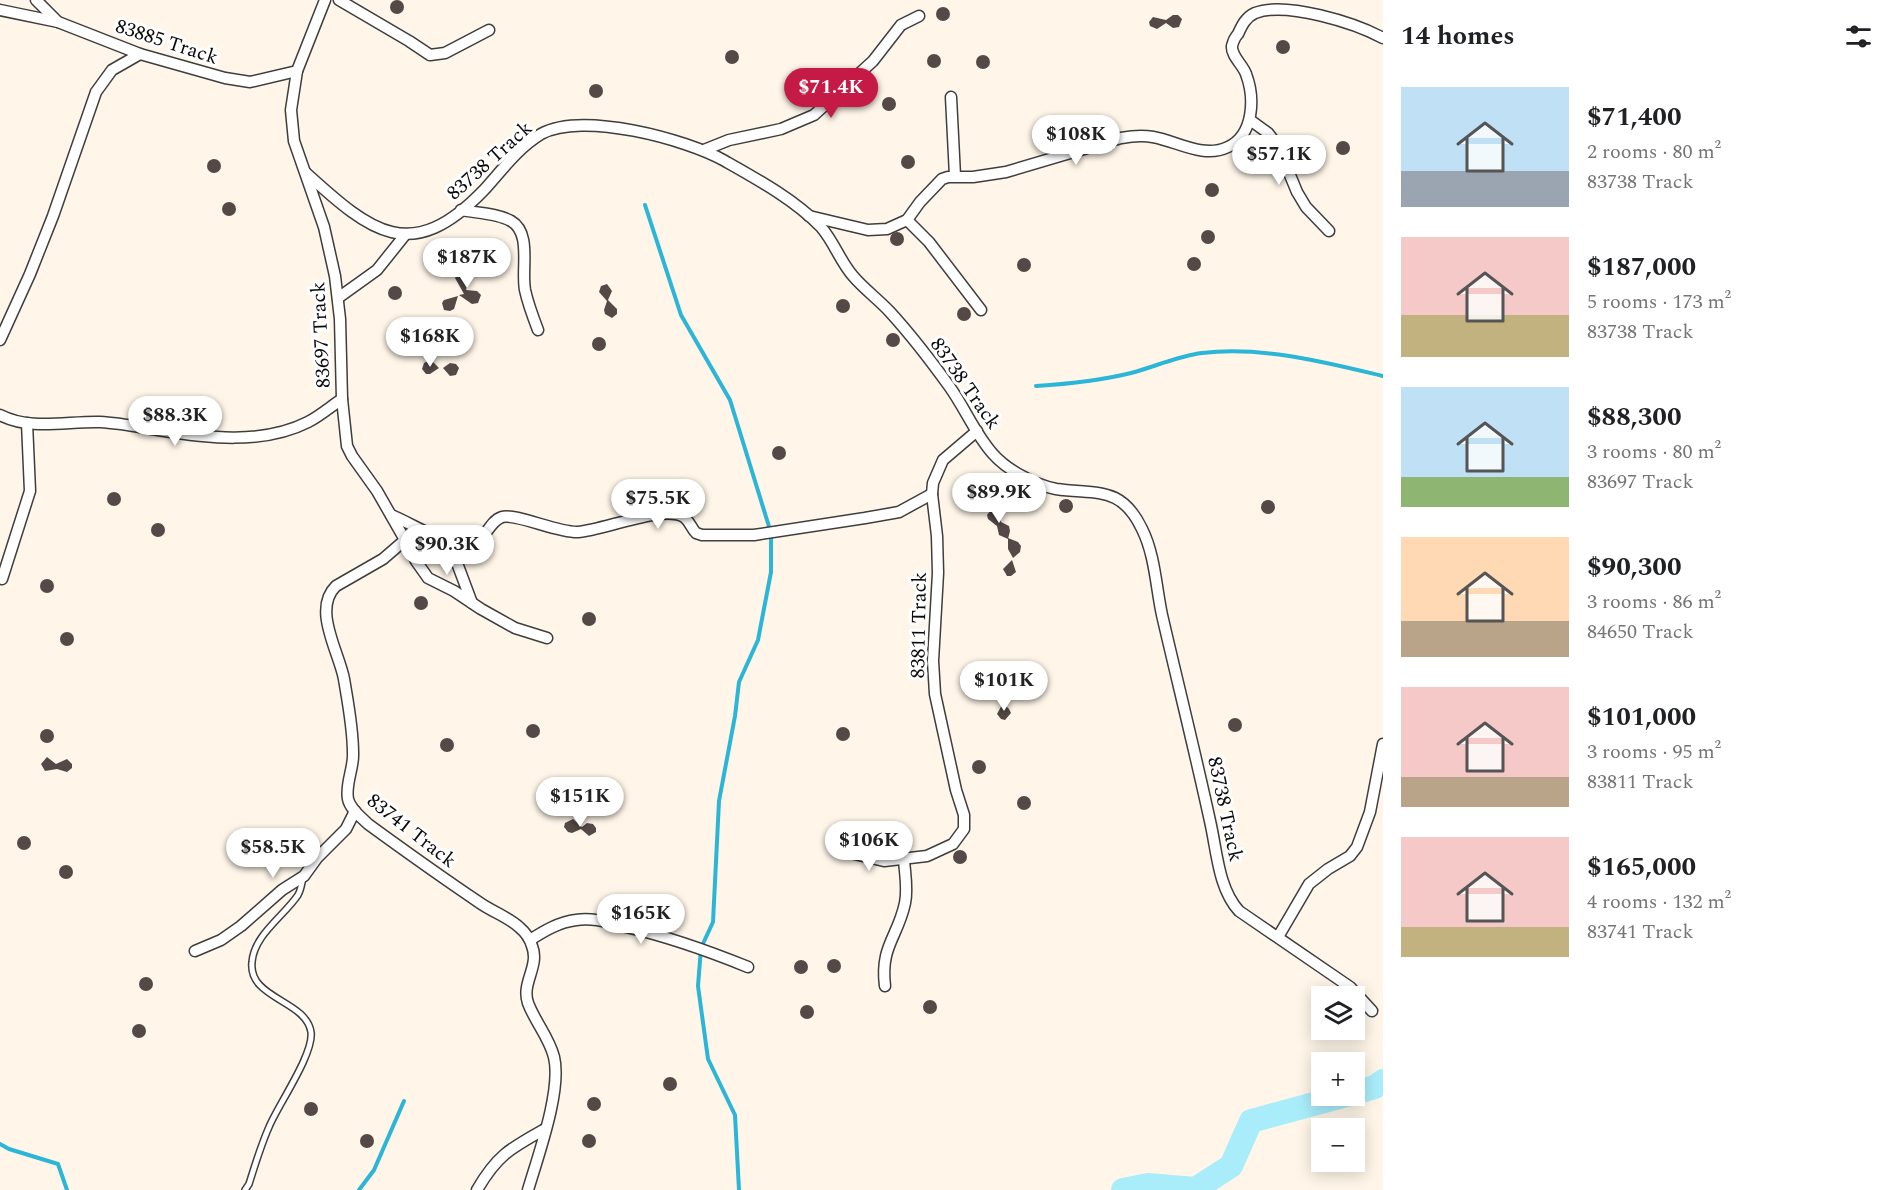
<!DOCTYPE html>
<meta charset="utf-8">
<style>
body{margin:0;font-family:Spectral,serif;background:#f6f6f6;color:#202124;height:100vh;display:flex;flex-direction:column;font-size:22px;white-space:nowrap}
*{box-sizing:border-box;margin:0}
p{font-size:20px;color:#757577}
.icon{flex:none;width:33px;height:33px;fill:none;stroke:currentColor;stroke-width:2;stroke-linecap:round;stroke-linejoin:round}
.map{position:relative;flex:1;overflow:hidden}
.side{display:flex;flex-direction:column;background:#fff;width:510px}
.side>*{flex:none}
.fabs{position:absolute;left:1311px;top:986px;display:grid;gap:12px}
.fabs a{display:grid;place-items:center;width:54px;height:54px;border-radius:0px;background:#fff;box-shadow:0 3px 15px #0003;font-size:30px}
.price{position:absolute;translate:-50% -51px;padding:0 14px;border-radius:21px;background:#fff;color:#222;font-size:20px;line-height:39px;filter:drop-shadow(0 2px 3px #0008)}
.price::after{content:'';position:absolute;left:50%;top:36px;width:18px;height:14px;margin-left:-9px;background:inherit;clip-path:polygon(0 0,100% 0,50% 100%)}
.price.active{background:#c41a45;color:#fff}
ul{padding:0;list-style:none}
li{display:flex;align-items:center;gap:18px;height:150px;padding:0 18px}
li span{display:grid;place-items:center;flex:none;width:168px;height:120px;border-radius:0px;color:#555}
li>.icon{margin-inline-start:auto}
span .icon{width:72px;height:72px;fill:#fffc;stroke-width:1}
li b{font-size:26px}
h2{display:flex;justify-content:space-between;align-items:center;height:72px;padding:0 18px;font-size:26px}
main{display:flex;flex:1;min-height:0}
.map>svg:first-child{display:block}
.lines{fill:none;stroke-linecap:round;stroke-linejoin:round}
.stream{stroke:#2bb6d7;stroke-width:4}
.river{stroke:#a9edfb;stroke-width:24}
.building{fill:#544947}
.service-casing{stroke:#3e3e3e;stroke-width:8}
.minor-casing{stroke:#3e3e3e;stroke-width:13}
.service{stroke:#fff;stroke-width:5}
.minor{stroke:#fff;stroke-width:10}
.labels{text-anchor:middle;stroke-width:6;stroke-linejoin:round;paint-order:stroke}
.street-label{font-size:20px;fill:#0b0b0b;stroke:#fff}
</style>
<main>
<div class="map">
<svg width="1383" height="1190" viewBox="0 0 1383 1190">
<rect width="100%" height="100%" fill="#fff6e9"/>
<g class="lines">
<g class="stream">
<polyline points="645,205 681,315 730,400 771,533 771,572 758,640 739,682 735,716 719,801 713,922 701,948 698,986 708,1059 735,1115 739,1190"/>
<path d="M1036 386C1069 384 1099 381 1131 373 1154 367 1178 356 1202 353 1263 346 1324 362 1383 376"/>
<polyline points="0,1144 9,1149 58,1164 67,1190"/>
<polyline points="359,1190 374,1170 404,1101"/>
</g>
<g class="river">
<polyline points="1354,1093 1375,1087 1383,1081"/>
<polyline points="1123,1190 1148,1185 1195,1189 1231,1166 1251,1121 1347,1095"/>
</g>
</g>
<g class="building">
<circle cx="397" cy="7" r="7"/>
<circle cx="943" cy="14" r="7"/>
<polygon points="1173,15 1178,15 1182,19 1179,27 1173,28 1166,23 1157,29 1150,26 1149,22 1153,17 1166,20"/>
<circle cx="1283" cy="47" r="7"/>
<circle cx="732" cy="57" r="7"/>
<circle cx="934" cy="61" r="7"/>
<circle cx="983" cy="62" r="7"/>
<circle cx="596" cy="91" r="7"/>
<circle cx="889" cy="104" r="7"/>
<circle cx="1343" cy="148" r="7"/>
<circle cx="908" cy="162" r="7"/>
<circle cx="214" cy="166" r="7"/>
<circle cx="1212" cy="190" r="7"/>
<circle cx="229" cy="209" r="7"/>
<circle cx="1208" cy="237" r="7"/>
<circle cx="897" cy="239" r="7"/>
<circle cx="1194" cy="264" r="7"/>
<circle cx="1024" cy="265" r="7"/>
<polygon points="463,272 469,279 466,290 477,291 481,295 478,303 472,304 459,295 464,294 455,278 459,273"/>
<polygon points="607,284 612,291 608,300 617,309 617,314 612,318 605,314 604,310 607,301 599,292 601,286"/>
<circle cx="395" cy="293" r="7"/>
<polygon points="458,296 454,309 450,311 444,310 442,303 444,300"/>
<circle cx="843" cy="306" r="7"/>
<circle cx="964" cy="314" r="7"/>
<circle cx="893" cy="340" r="7"/>
<circle cx="599" cy="344" r="7"/>
<polygon points="428,361 433,362 439,368 430,374 426,374 422,369 424,363"/>
<polygon points="450,363 456,364 459,368 456,375 450,376 443,368"/>
<circle cx="779" cy="453" r="7"/>
<circle cx="114" cy="499" r="7"/>
<circle cx="1066" cy="506" r="7"/>
<circle cx="1268" cy="507" r="7"/>
<polygon points="991,510 999,512 1001,522 1009,526 1010,531 1008,539 999,535 997,526 988,519 987,515"/>
<circle cx="158" cy="530" r="7"/>
<polygon points="1008,538 1018,542 1021,546 1020,552 1013,558 1008,549"/>
<polygon points="1012,560 1016,572 1011,576 1007,576 1003,569"/>
<circle cx="919" cy="580" r="7"/>
<circle cx="47" cy="586" r="7"/>
<circle cx="421" cy="603" r="7"/>
<circle cx="589" cy="619" r="7"/>
<circle cx="67" cy="639" r="7"/>
<polygon points="1001,684 1007,685 1010,691 1002,700 997,691"/>
<polygon points="1003,703 1009,709 1011,713 1005,720 1001,719 997,714"/>
<circle cx="1235" cy="725" r="7"/>
<circle cx="533" cy="731" r="7"/>
<circle cx="843" cy="734" r="7"/>
<circle cx="47" cy="736" r="7"/>
<circle cx="447" cy="745" r="7"/>
<polygon points="47,757 56,764 67,759 72,764 72,768 67,772 57,769 45,771 41,764"/>
<circle cx="979" cy="767" r="7"/>
<circle cx="1024" cy="803" r="7"/>
<polygon points="573,819 582,827 587,823 593,824 596,828 596,832 589,836 581,829 572,833 568,832 564,827 565,823"/>
<circle cx="24" cy="843" r="7"/>
<circle cx="960" cy="857" r="7"/>
<circle cx="66" cy="872" r="7"/>
<circle cx="834" cy="966" r="7"/>
<circle cx="801" cy="967" r="7"/>
<circle cx="146" cy="984" r="7"/>
<circle cx="930" cy="1007" r="7"/>
<circle cx="807" cy="1012" r="7"/>
<circle cx="139" cy="1031" r="7"/>
<circle cx="670" cy="1084" r="7"/>
<circle cx="594" cy="1104" r="7"/>
<circle cx="311" cy="1109" r="7"/>
<circle cx="589" cy="1141" r="7"/>
<circle cx="367" cy="1141" r="7"/>
</g>
<g class="lines">
<g class="service-casing">
<path id="service" d="M245 1190 249 1184C255 1165 261 1145 269 1127 278 1105 314 1054 311 1032 306 1000 248 999 252 962 254 935 284 916 298 895 301 890 302 883 303 877"/>
</g>
<g class="minor-casing">
<g id="minor">
<polyline points="36,0 58,22 140,54 225,78 250,82 297,71"/>
<path d="M325 0 297 71 291 110 294 141 324 227 335 276 340 319 342 399 347 446 352 456 377 491 405 540 383 559 336 586C312 609 339 652 344 679 348 703 353 728 353 753 354 768 345 784 348 799 350 809 361 817 368 824 405 851 443 878 480 903 493 912 508 917 519 927 525 932 530 939 532 946 540 966 521 983 528 1003 535 1022 549 1037 554 1057 562 1090 538 1156 528 1190"/>
<polyline points="339,0 409,41 430,55 445,53 489,30"/>
<polyline points="0,10 58,22"/>
<polyline points="951,97 955,176"/>
<polyline points="1250,120 1268,133 1278,146 1297,192 1306,207 1329,231"/>
<polyline points="704,150 729,140 781,129 814,115 873,61 901,25 919,16"/>
<path d="M306 173C371 232 411 266 484 190 502 170 518 148 541 134 582 111 686 139 725 161 757 179 795 200 821 227 834 242 840 261 853 276 864 289 878 299 890 312 911 335 931 361 949 386 965 408 975 434 993 454 1007 470 1035 485 1056 489 1097 495 1121 485 1142 529 1155 555 1156 587 1162 615 1178 684 1195 752 1210 821 1217 851 1218 888 1239 911L1350 987 1372 1011"/>
<path d="M461 210C476 213 497 213 511 221 532 233 521 269 525 290 528 304 533 317 538 330"/>
<path d="M809 216 868 230 887 229 907 220 920 202 942 179 948 177H973L1006 172 1121 138C1132 136 1142 135 1153 137 1177 141 1203 159 1228 147 1254 135 1255 98 1246 74 1243 65 1231 56 1232 46 1233 42 1235 37 1238 34 1242 25 1246 17 1255 13 1286 1 1355 23 1383 38"/>
<polyline points="907,220 929,242 981,310"/>
<polyline points="338,298 377,270 405,235"/>
<polyline points="0,340 30,274 53,216 96,92 112,70 140,54"/>
<path d="M0 415C31 431 67 421 100 422 120 423 139 427 158 430 206 438 263 445 308 422 320 416 330 407 342 399"/>
<path d="M391 515C413 524 444 545 468 545 485 545 487 522 502 517 516 513 558 533 578 532 603 530 661 506 682 516 689 519 691 528 696 533L702 535H754L865 518 899 512 932 494"/>
<polyline points="442,538 454,555 472,603"/>
<polyline points="405,540 416,561 428,578 454,591 481,609 515,628 547,638"/>
<polyline points="2,579 30,491 27,423"/>
<polyline points="846,852 884,861 927,856 953,844 964,829 964,815 956,790 935,694 933,661 938,573 937,536 932,494 933,483 943,460 977,431"/>
<polyline points="1278,937 1309,884 1328,869 1350,856 1357,847 1370,812 1383,744"/>
<path d="M530 940C544 931 559 922 576 920 593 917 610 923 626 927 670 937 706 950 748 967"/>
<polyline points="195,951 221,940 241,926 282,890 304,876 317,858 346,829 355,811"/>
<path d="M885 986C880 946 898 937 905 903 908 889 905 874 904 860"/>
<path d="M477 1190C497 1155 511 1148 545 1129"/>
</g>
</g>
<use href="#service" class="service"/>
<use href="#minor" class="minor"/>
</g>
<g class="labels">
<g class="street-label">
<text transform="translate(167 41) rotate(18)" y="7">83885 Track</text>
<text transform="translate(489 160) rotate(-42)" y="7">83738 Track</text>
<text transform="translate(320 335) rotate(-93)" y="7">83697 Track</text>
<text transform="translate(966 383) rotate(55)" y="7">83738 Track</text>
<text transform="translate(918 625) rotate(-89)" y="7">83811 Track</text>
<text transform="translate(1226 809) rotate(78)" y="7">83738 Track</text>
<text transform="translate(412 830) rotate(38)" y="7">83741 Track</text>
</g>
</g>
</svg>
<div class="fabs">
<a><svg class="icon" aria-label="layers" viewBox="0 0 24 24"><path d="M12 4l9 5-9 5-9-5zM3 14l9 5 9-5"/></svg></a>
<a>+</a>
<a>−</a>
</div>
<b class="price active" style="left:831px;top:119px">$71.4K</b>
<b class="price" style="left:1076px;top:166px">$108K</b>
<b class="price" style="left:1279px;top:186px">$57.1K</b>
<b class="price" style="left:467px;top:289px">$187K</b>
<b class="price" style="left:430px;top:368px">$168K</b>
<b class="price" style="left:175px;top:447px">$88.3K</b>
<b class="price" style="left:999px;top:524px">$89.9K</b>
<b class="price" style="left:658px;top:530px">$75.5K</b>
<b class="price" style="left:447px;top:576px">$90.3K</b>
<b class="price" style="left:1004px;top:712px">$101K</b>
<b class="price" style="left:580px;top:828px">$151K</b>
<b class="price" style="left:869px;top:872px">$106K</b>
<b class="price" style="left:273px;top:879px">$58.5K</b>
<b class="price" style="left:641px;top:945px">$165K</b>
</div>
<section class="side">
<h2>14 homes<svg class="icon" aria-label="filters" viewBox="0 0 24 24"><path d="M4 7h16M4 17h16"/><circle cx="9" cy="7" r="2"/><circle cx="15" cy="17" r="2"/></svg></h2>
<ul>
<li><span style="background:linear-gradient(#bfe0f5 70%,#9aa5b1 0)"><svg class="icon" aria-label="home" viewBox="0 0 24 24"><path d="M3 11l9-7 9 7M6 9v11h12V9"/></svg></span><div><b>$71,400</b><p>2 rooms · 80 m²</p><p>83738 Track</p></div></li>
<li><span style="background:linear-gradient(#f6c9c9 65%,#c2b280 0)"><svg class="icon" aria-label="home" viewBox="0 0 24 24"><path d="M3 11l9-7 9 7M6 9v11h12V9"/></svg></span><div><b>$187,000</b><p>5 rooms · 173 m²</p><p>83738 Track</p></div></li>
<li><span style="background:linear-gradient(#bfe0f5 75%,#8fb573 0)"><svg class="icon" aria-label="home" viewBox="0 0 24 24"><path d="M3 11l9-7 9 7M6 9v11h12V9"/></svg></span><div><b>$88,300</b><p>3 rooms · 80 m²</p><p>83697 Track</p></div></li>
<li><span style="background:linear-gradient(#ffd9b3 70%,#b9a48a 0)"><svg class="icon" aria-label="home" viewBox="0 0 24 24"><path d="M3 11l9-7 9 7M6 9v11h12V9"/></svg></span><div><b>$90,300</b><p>3 rooms · 86 m²</p><p>84650 Track</p></div></li>
<li><span style="background:linear-gradient(#f6c9c9 75%,#b9a48a 0)"><svg class="icon" aria-label="home" viewBox="0 0 24 24"><path d="M3 11l9-7 9 7M6 9v11h12V9"/></svg></span><div><b>$101,000</b><p>3 rooms · 95 m²</p><p>83811 Track</p></div></li>
<li><span style="background:linear-gradient(#f6c9c9 75%,#c2b280 0)"><svg class="icon" aria-label="home" viewBox="0 0 24 24"><path d="M3 11l9-7 9 7M6 9v11h12V9"/></svg></span><div><b>$165,000</b><p>4 rooms · 132 m²</p><p>83741 Track</p></div></li>
</ul>
</section>
</main>
